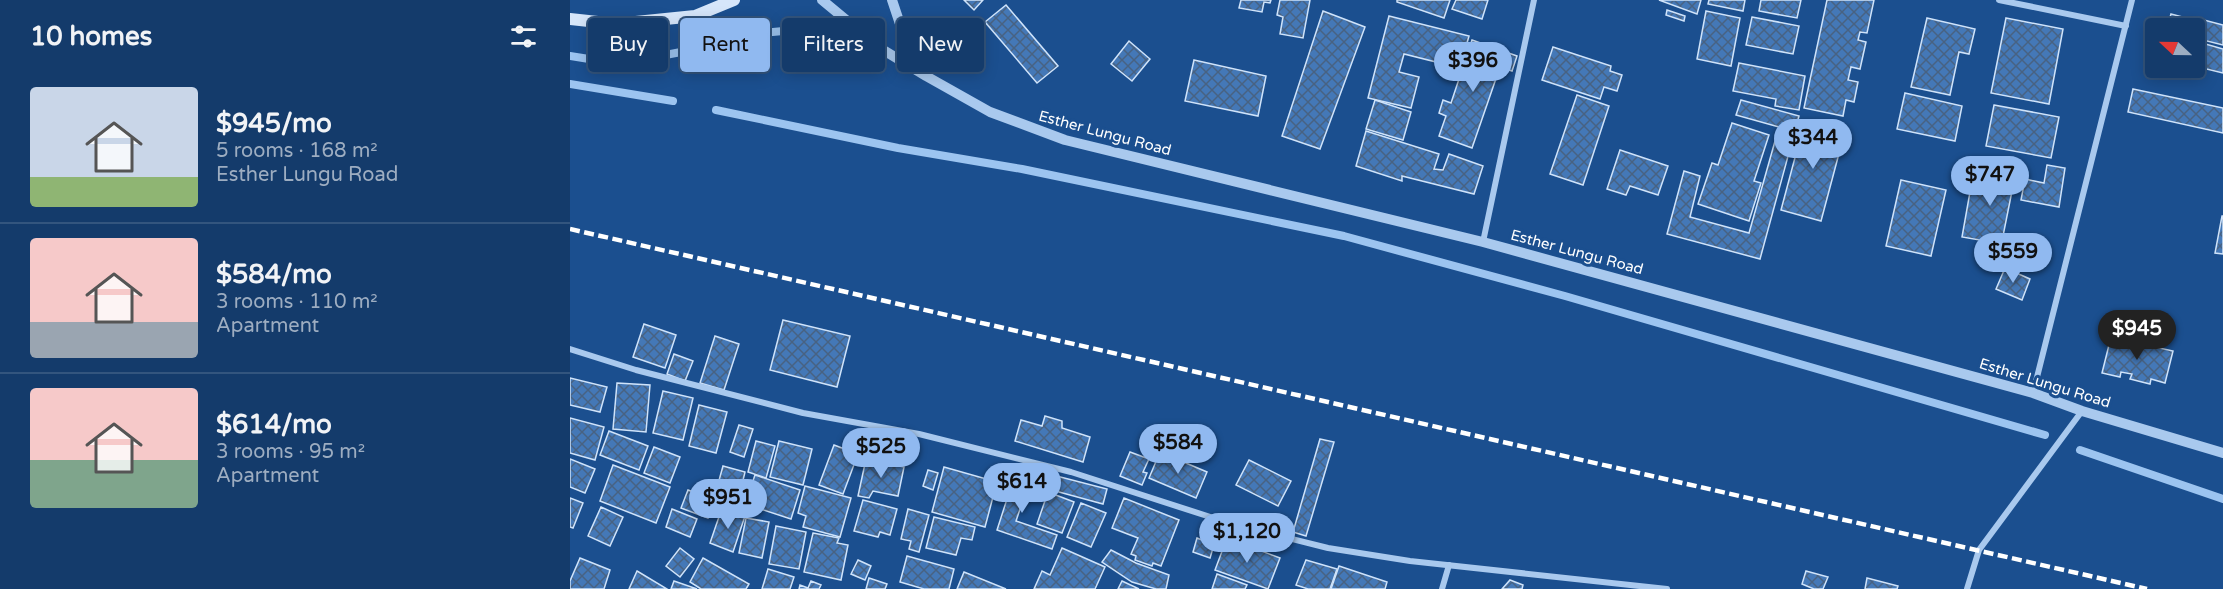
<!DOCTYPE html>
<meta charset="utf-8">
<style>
body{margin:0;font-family:"Varela Round",sans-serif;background:#1d4271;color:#f1f3f6;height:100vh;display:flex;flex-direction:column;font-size:22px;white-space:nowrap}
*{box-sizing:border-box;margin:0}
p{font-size:20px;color:#9dadc1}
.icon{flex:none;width:33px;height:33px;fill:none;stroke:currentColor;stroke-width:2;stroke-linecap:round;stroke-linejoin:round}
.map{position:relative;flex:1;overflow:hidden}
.side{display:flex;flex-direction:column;background:#143b6b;width:570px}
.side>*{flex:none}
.top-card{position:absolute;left:18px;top:18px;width:570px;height:54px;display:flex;gap:12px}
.needle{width:39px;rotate:292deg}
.controls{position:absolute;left:1575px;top:18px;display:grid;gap:12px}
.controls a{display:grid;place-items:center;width:60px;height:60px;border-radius:6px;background:#143b6b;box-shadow:0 3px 15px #0003,0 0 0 2px #33557e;font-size:30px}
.price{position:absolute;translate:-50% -51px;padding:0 14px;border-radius:21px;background:#90b9f0;color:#111;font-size:20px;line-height:39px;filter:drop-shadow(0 2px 3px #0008)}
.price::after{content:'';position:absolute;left:50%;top:36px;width:18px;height:14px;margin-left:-9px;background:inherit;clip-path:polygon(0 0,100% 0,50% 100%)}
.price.on{background:#222;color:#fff}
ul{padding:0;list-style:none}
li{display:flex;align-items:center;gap:18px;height:150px;padding:0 30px}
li+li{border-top:2px solid #33557e}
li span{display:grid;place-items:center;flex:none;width:168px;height:120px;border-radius:6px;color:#555}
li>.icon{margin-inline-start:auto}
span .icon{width:72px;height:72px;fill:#fffc;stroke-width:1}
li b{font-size:26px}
h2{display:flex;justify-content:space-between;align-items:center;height:72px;padding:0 30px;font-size:26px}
.chip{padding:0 21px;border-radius:6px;background:#143b6b;box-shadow:0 3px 15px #0003,0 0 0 2px #33557e;font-size:21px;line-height:54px}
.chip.on{background:#90b9f0;color:#111}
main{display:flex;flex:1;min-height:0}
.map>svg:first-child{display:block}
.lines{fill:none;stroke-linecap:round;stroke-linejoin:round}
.stream{stroke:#9cc4f0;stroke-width:8}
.building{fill:url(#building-cross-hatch);stroke:#cfe3fa;stroke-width:1.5}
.minor{stroke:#a9c9ee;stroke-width:6}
.tertiary{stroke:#a9c9ee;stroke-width:10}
.secondary{stroke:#d6e6fa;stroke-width:12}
.rail{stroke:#fff;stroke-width:4.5;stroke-dasharray:10 4.5;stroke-linecap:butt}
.labels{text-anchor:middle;stroke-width:6;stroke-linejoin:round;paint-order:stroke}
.street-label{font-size:15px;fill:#fff;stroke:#1b4f8f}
</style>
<main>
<section class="side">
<h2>10 homes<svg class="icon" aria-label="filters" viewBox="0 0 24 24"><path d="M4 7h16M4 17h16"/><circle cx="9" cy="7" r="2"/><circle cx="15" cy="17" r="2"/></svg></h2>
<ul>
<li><span style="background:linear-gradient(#c9d6e8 75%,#8fb573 0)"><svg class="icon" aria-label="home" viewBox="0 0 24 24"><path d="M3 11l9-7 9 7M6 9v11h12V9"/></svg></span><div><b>$945/mo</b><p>5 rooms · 168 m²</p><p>Esther Lungu Road</p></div></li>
<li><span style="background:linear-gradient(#f6c9c9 70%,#9aa5b1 0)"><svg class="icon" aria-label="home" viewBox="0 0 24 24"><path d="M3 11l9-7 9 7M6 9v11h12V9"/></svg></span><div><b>$584/mo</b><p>3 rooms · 110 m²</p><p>Apartment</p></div></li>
<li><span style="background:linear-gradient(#f6c9c9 60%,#7fa58c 0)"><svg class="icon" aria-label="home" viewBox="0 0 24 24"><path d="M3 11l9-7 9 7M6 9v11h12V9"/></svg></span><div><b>$614/mo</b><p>3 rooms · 95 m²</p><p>Apartment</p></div></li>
</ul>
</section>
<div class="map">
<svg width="1653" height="589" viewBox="0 0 1653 589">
<defs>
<pattern id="building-cross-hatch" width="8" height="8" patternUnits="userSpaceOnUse" patternTransform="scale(1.5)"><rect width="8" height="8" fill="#4478b7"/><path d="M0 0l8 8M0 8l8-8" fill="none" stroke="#486282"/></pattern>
</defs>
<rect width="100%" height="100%" fill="#1b4f8f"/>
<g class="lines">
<g class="stream">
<polyline points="0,56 19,59 85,57 142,46 191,33 224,30"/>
<polyline points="0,84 103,101"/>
<polyline points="146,110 328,148 452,169 774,236 995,296 1475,435"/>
<polyline points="1510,450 1653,499"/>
</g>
</g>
<g class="building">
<polygon points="394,0 413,0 404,10"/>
<polygon points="671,0 701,0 700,3 694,2 692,12 669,8"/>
<polygon points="710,0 740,0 733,38 710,34 713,17 707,15"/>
<polygon points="827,0 880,0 874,18 827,2"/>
<polygon points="886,0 918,0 912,19 882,9"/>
<polygon points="1089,0 1131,0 1127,14"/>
<polygon points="1139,0 1175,0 1173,11 1138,4"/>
<polygon points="1191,0 1231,0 1227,18 1189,11"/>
<polygon points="1257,0 1304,0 1297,33 1290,32 1288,40 1296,42 1290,69 1281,67 1278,80 1288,82 1284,102 1276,100 1273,116 1234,108"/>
<polygon points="436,5 488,66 467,83 415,22"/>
<polygon points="1097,10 1115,16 1114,21 1096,15"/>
<polygon points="753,11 795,27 750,149 712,136"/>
<polygon points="1136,11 1170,18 1161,66 1127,59"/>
<polygon points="1601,14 1624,20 1622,28 1597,28"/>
<polygon points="819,16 899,36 890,68 834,54 829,72 849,77 841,108 798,98"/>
<polygon points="1182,17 1229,26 1223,54 1176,45"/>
<polygon points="1357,18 1405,29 1399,54 1389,52 1380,95 1341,87"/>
<polygon points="1436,18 1493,29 1479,104 1421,93"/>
<polygon points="1630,19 1653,25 1653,45 1625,38"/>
<polygon points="902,40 947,56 942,71 930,67 902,148 869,136 876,116 869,113 873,100 881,103"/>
<polygon points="559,41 580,59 562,81 541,64"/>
<polygon points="1625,41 1653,49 1653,73 1624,66"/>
<polygon points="983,47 1041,66 1040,71 1052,75 1047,91 1034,87 1030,99 972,80"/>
<polygon points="624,60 696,76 688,116 615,101"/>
<polygon points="1169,63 1235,76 1229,110 1205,106 1206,99 1163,91"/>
<polygon points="1563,89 1653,108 1653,133 1558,112"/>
<polygon points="1335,93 1392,106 1385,141 1327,129"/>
<polygon points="1007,95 1039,106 1013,185 980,174"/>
<polygon points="805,100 841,112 833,140 796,129"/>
<polygon points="1171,100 1229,116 1190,259 1097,234 1114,171 1130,176 1120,217 1179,233 1209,127 1166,115"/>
<polygon points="1424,105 1489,117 1481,158 1416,146"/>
<polygon points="1235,120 1275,131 1251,221 1211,210"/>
<polygon points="1162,123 1199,135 1184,181 1191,183 1179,221 1128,204 1142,163 1148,165"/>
<polygon points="796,131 869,154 864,169 873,170 879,154 913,166 904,194 832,176 832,181 786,166"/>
<polygon points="1050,150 1098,166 1088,195 1060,186 1056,195 1037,189"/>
<polygon points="1417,161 1447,166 1429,256 1408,251 1410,240 1392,237 1403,175 1414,177"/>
<polygon points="1477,165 1495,168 1489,207 1451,200 1455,179 1474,183"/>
<polygon points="1331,180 1376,190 1361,256 1316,246"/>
<polygon points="1652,216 1653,216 1653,254 1645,253"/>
<polygon points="1435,268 1460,279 1452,300 1426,289"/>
<polygon points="213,320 280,336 267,387 200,370"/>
<polygon points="74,324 106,335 95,368 63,357"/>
<polygon points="145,336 169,344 154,390 130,383"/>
<polygon points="1541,337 1603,351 1595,383 1581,379 1580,384 1560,379 1562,374 1551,372 1550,377 1532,373"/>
<polygon points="104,354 123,361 115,381 97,374"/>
<polygon points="0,378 37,387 30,412 0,405"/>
<polygon points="47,383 80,385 76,432 43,429"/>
<polygon points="93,391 123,398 113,440 83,433"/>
<polygon points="129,405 157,412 146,453 119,446"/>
<polygon points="475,416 492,421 492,428 520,437 513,462 445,441 451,420 472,426"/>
<polygon points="0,418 34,427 25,460 0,453"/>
<polygon points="169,425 183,429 174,457 160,452"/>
<polygon points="39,431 78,446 69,470 30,455"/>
<polygon points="329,437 343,441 337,463 323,459"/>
<polygon points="750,439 764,442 736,536 723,532"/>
<polygon points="186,441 205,446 196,478 178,472"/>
<polygon points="209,441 242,449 233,485 200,477"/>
<polygon points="264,445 288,454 273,494 249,485"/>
<polygon points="84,447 110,457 100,483 74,473"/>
<polygon points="560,452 579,459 573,472 577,473 572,485 550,476"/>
<polygon points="590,452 637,472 626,498 579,478"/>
<polygon points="0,459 25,469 15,493 0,487"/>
<polygon points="296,459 334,467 328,496 303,491 299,498 288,496"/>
<polygon points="679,460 721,481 708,506 666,485"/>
<polygon points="43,465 100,487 86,523 30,501"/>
<polygon points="153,466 175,472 168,501 145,495"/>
<polygon points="374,467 427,482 415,527 362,512"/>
<polygon points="447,468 462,474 446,521 487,535 482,549 427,530"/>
<polygon points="358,470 368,473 363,490 353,486"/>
<polygon points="471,472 537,489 533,504 467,486"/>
<polygon points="185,475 230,490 221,519 175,504"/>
<polygon points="235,486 281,498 270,537 233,527 236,516 228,513"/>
<polygon points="118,490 144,500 138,518 111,508"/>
<polygon points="478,492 504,502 492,533 467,524"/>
<polygon points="0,498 13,503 3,528 0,527"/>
<polygon points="554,498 609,520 591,566 583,563 582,566 565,560 566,556 561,554 568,538 542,528"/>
<polygon points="293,500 327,509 320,535 310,532 308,537 284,531"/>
<polygon points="511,503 536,513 521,547 497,537"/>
<polygon points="31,507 53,517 40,546 18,536"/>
<polygon points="152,508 175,516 163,552 140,543"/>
<polygon points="102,509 127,519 120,537 96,527"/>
<polygon points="338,509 359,515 349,552 339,549 341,541 331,539"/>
<polygon points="364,517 405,527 402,540 391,538 386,555 356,548"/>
<polygon points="176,518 199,522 192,558 169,553"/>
<polygon points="206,526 236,532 229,569 199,564"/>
<polygon points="243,533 269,538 267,543 278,545 271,580 234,572"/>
<polygon points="627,538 644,545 640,558 623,552"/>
<polygon points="657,538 710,558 698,589 645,570"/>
<polygon points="110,548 124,559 110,577 96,566"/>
<polygon points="492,548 535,567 525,589 464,589 472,571 480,575"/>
<polygon points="541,550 566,563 599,575 596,589 586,589 562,582 532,562"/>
<polygon points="337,556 384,569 379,589 354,589 330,582"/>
<polygon points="10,558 40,570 34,589 0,589 0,581"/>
<polygon points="133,558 179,584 176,589 131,589 120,582"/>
<polygon points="288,560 301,566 295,580 281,574"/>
<polygon points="736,560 767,569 760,589 738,589 726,585"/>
<polygon points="769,566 817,582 815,589 761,589"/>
<polygon points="198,569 224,577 220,589 192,589"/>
<polygon points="67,571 97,589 59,589"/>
<polygon points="1236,571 1258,577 1253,589 1244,589 1232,584"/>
<polygon points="394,572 436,589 387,589"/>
<polygon points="647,574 677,585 675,589 642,589"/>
<polygon points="299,578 317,584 315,589 296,589"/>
<polygon points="1297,578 1328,586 1327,589 1295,589"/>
<polygon points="940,580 953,585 952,589 932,589"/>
<polygon points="104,581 127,589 101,589"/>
<polygon points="241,581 251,585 249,589 229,589 230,585 238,588"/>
<polygon points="552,581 569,589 548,589"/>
</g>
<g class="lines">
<g class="minor">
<polyline points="1429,0 1556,26"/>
<polyline points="913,242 964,0"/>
<polyline points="0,349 66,370 233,413 349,434 501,472 662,524 758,548 840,561 1097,589"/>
<polyline points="1463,393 1562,0"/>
<polyline points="872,589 879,565"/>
<polyline points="1397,589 1409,550 1512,411"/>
</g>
<g class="tertiary">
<polyline points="252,0 310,48 356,76 420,112 495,140 913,242 1463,393 1512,411 1653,453"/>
<polyline points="322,0 337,45 354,73"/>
</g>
<polyline class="secondary" points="0,19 46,24 125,16 164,0"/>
<polyline class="rail" points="0,229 1577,589"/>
</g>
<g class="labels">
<g class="street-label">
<text transform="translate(535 133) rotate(15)" y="5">Esther Lungu Road</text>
<text transform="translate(1007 252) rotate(15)" y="5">Esther Lungu Road</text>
<text transform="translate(1475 383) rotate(17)" y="5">Esther Lungu Road</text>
</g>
</g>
</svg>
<div class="controls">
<a><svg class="needle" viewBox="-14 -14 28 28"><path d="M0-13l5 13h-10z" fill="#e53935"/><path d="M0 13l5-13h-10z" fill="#9dadc1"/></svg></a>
</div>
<b class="price" style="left:903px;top:93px">$396</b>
<b class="price" style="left:1243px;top:170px">$344</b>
<b class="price" style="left:1420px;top:207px">$747</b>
<b class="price" style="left:1443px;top:284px">$559</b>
<b class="price on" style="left:1567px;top:361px">$945</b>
<b class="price" style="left:608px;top:475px">$584</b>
<b class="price" style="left:311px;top:479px">$525</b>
<b class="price" style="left:452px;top:514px">$614</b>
<b class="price" style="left:158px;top:530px">$951</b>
<b class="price" style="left:677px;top:564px">$1,120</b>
<div class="top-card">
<a class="chip">Buy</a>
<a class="chip on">Rent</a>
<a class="chip">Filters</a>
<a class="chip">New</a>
</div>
</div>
</main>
